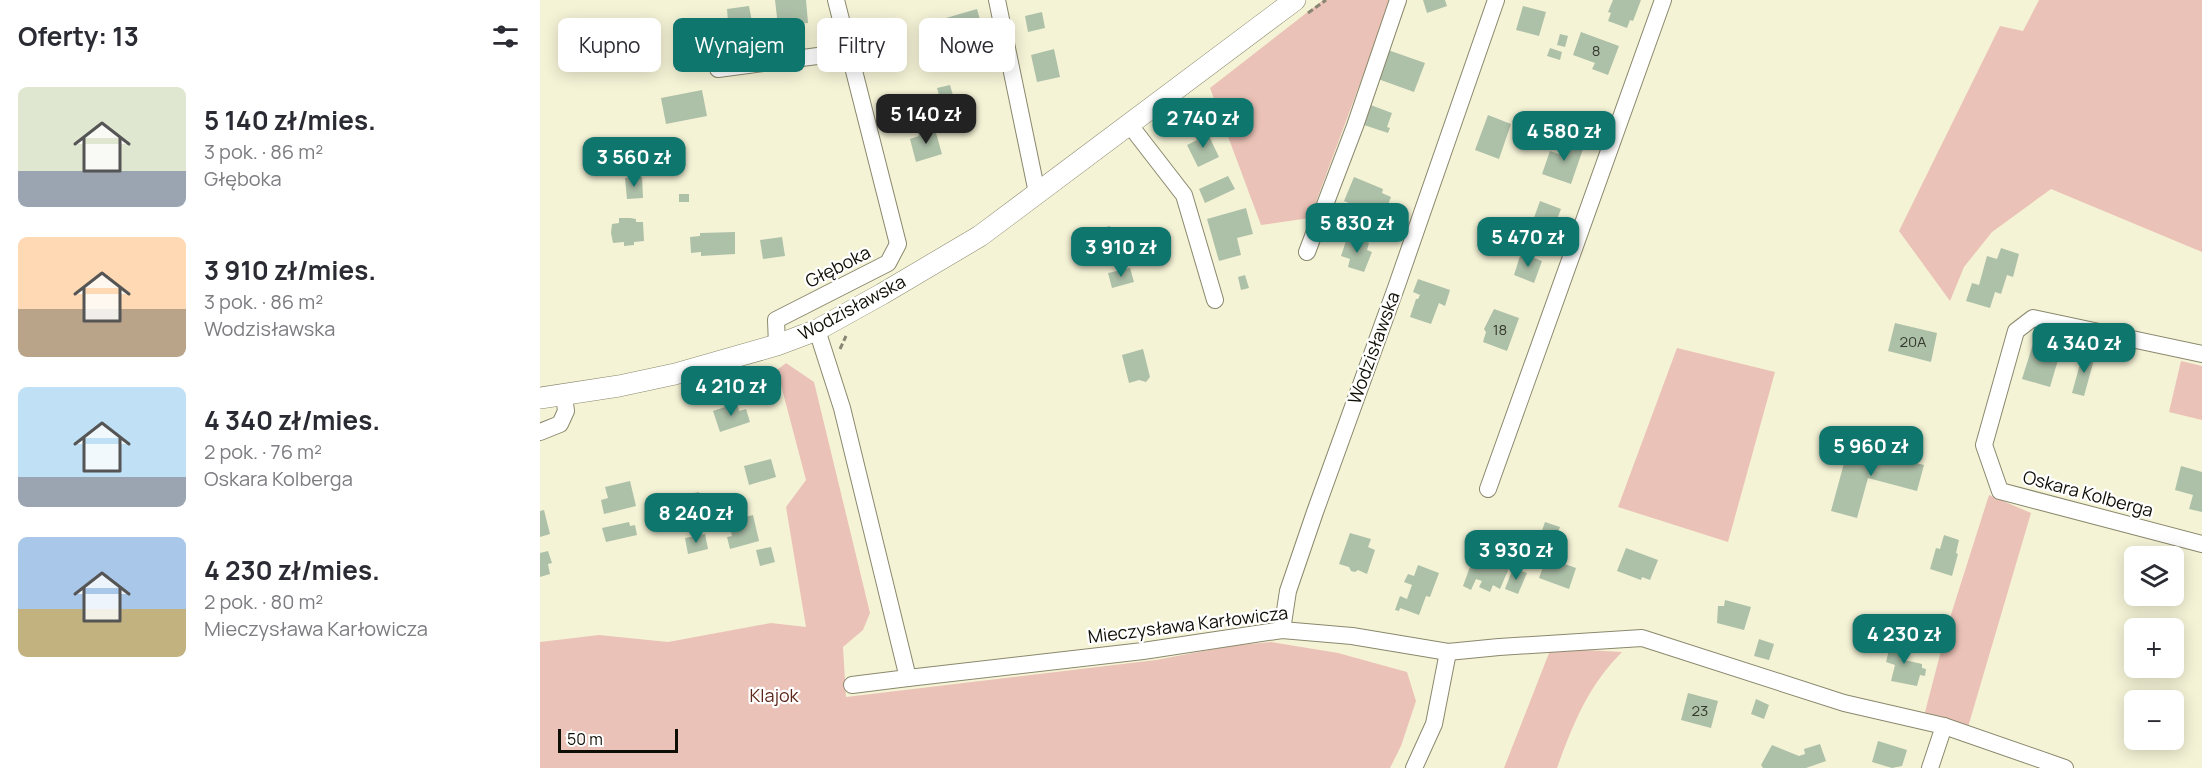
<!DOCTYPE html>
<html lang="pl">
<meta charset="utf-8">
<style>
body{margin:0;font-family:Manrope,sans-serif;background:#f2f2f3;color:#2b2b33;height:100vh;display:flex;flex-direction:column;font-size:22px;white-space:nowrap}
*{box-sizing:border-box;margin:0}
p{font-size:20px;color:#7c7c81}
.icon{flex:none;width:33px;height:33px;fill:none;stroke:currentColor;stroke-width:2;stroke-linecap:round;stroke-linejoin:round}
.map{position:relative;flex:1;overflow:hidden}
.sheet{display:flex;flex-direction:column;background:#fff;width:540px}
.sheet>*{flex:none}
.banner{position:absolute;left:18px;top:18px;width:570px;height:54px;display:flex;gap:12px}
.fabs{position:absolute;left:1584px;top:546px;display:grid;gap:12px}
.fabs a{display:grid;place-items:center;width:60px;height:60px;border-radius:9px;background:#fff;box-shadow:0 3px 15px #0003;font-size:30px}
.scale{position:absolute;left:18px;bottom:15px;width:120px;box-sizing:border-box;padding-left:6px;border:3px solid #0f0e05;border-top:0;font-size:16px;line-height:21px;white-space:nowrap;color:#0f0e05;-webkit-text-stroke:4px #fff;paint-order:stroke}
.price{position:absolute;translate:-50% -51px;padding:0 14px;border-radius:12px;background:#0f766e;color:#fff;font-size:20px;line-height:39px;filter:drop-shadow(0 2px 3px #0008)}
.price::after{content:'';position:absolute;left:50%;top:36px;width:18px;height:14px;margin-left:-9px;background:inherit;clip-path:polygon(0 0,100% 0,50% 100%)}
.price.selected{background:#222;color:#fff}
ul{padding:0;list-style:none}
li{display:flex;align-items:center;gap:18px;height:150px;padding:0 18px}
li span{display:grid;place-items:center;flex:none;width:168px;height:120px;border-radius:9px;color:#555}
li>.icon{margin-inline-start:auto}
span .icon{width:72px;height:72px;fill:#fffc;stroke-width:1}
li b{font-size:26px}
h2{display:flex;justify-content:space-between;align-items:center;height:72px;padding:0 18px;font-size:26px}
.pill{padding:0 21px;border-radius:9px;background:#fff;box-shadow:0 3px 15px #0003;font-size:21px;line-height:54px}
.pill.selected{background:#0f766e;color:#fff}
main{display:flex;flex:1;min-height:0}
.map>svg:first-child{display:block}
.green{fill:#ebc2b7}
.building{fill:#adc0a8}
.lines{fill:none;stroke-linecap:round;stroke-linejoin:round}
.minor-casing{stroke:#8a886d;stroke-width:18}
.major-casing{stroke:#8a886d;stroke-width:22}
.path{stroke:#888673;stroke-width:3;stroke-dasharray:6 3;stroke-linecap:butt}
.minor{stroke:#fff;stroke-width:16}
.major{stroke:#fff;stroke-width:21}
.labels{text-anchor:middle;stroke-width:4.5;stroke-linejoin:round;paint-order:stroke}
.number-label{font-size:15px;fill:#363a2e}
.street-label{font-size:18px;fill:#0f0e05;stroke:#fff}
.park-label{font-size:18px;fill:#5d281b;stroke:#fff}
</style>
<main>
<section class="sheet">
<h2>Oferty: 13<svg class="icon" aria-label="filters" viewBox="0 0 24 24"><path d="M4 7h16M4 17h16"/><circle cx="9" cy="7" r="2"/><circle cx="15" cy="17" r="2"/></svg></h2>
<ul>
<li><span style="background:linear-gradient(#dfe7d0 70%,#9aa5b1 0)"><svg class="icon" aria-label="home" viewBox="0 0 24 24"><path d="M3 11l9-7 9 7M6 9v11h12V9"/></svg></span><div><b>5 140 zł/mies.</b><p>3 pok. · 86 m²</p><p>Głęboka</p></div></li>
<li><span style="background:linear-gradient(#ffd9b3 60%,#b9a48a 0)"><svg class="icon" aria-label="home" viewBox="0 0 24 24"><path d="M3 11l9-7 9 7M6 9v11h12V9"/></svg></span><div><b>3 910 zł/mies.</b><p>3 pok. · 86 m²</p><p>Wodzisławska</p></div></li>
<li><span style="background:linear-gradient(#bfe0f5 75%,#9aa5b1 0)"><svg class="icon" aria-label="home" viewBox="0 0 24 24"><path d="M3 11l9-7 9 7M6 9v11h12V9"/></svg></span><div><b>4 340 zł/mies.</b><p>2 pok. · 76 m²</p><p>Oskara Kolberga</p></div></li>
<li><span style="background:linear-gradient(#a9c7e8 60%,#c2b280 0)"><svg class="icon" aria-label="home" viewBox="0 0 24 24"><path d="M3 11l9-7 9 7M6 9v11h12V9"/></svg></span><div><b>4 230 zł/mies.</b><p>2 pok. · 80 m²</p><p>Mieczysława Karłowicza</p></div></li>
</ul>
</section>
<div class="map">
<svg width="1662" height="768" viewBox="0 0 1662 768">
<rect width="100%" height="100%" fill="#f5f3d6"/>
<g class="green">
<polygon points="783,0 851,0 770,218 721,225 670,88"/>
<polygon points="1499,0 1662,0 1662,252 1511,189 1452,232 1424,267 1410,301 1359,231 1460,26 1483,31"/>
<polygon points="1137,348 1235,372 1188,542 1078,507"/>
<polygon points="1641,361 1662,366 1662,420 1629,412"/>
<polygon points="246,363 274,382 330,613 323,630 303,647 306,697 616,660 690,646 731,642 798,653 867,672 876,701 861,746 850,768 0,768 0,642 59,635 128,642 231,623 266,627 246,507 266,480 237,370"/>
<polygon points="1449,495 1491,513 1428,727 1384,716 1408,624"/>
<path d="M1011 648 1082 652C1048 686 1033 724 1017 768H964Z"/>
</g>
<g class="building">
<polygon points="235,0 266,0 268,23 238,26"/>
<polygon points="883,0 905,0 907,6 887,13"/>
<polygon points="1073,0 1101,0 1093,21 1090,20 1087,28 1068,21 1071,13 1068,12"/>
<polygon points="209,6 213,27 189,31 189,35 181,37 179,22 188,21 187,9"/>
<polygon points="983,6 1006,12 999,36 976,30"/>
<polygon points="437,9 447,44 429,49 431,55 410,61 399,20"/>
<polygon points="502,12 505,28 488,32 485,16"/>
<polygon points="1041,32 1079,46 1068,75 1052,69 1055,63 1033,55"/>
<polygon points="1020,34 1028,36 1025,47 1017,45"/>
<polygon points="1010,48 1022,52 1020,60 1007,56"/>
<polygon points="514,49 520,77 497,82 491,55"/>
<polygon points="848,50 885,63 874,92 838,79"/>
<polygon points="410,85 421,123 408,127 397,88"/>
<polygon points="162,90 167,116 126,124 121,98"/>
<polygon points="828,104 852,113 847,127 850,128 848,133 821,124"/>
<polygon points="948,115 971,124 959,159 935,150"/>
<polygon points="394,126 402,154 376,162 370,139 379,136 377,131"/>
<polygon points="666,130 679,157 658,167 647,145 657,140 654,136"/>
<polygon points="1024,139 1044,146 1031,184 1002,174 1010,151 1019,154"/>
<polygon points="688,176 695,189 665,203 659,189"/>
<polygon points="102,177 103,198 87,199 85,178"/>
<polygon points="814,177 843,189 842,193 851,197 843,217 804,201"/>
<rect x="139" y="194" width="10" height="8"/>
<polygon points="1000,201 1021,209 1011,235 990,229"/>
<polygon points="706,208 713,234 697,238 701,255 679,261 667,219"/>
<polygon points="79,218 90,218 96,219 96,222 103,222 104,241 94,242 94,245 84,246 84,242 73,243 71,233 72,224 79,223"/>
<polygon points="570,226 577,250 553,257 546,232"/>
<polygon points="195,232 195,254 161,256 161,252 151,253 150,237 160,236 160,233"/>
<polygon points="242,237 245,256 223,259 220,240"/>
<polygon points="812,237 829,243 827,250 832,252 824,272 808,267 810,259 801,256 806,241 810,242"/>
<polygon points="1461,248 1479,254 1473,277 1467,275 1461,294 1455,292 1450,308 1426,301 1432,283 1439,285 1447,256 1457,259"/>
<polygon points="981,253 1002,261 994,283 974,275"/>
<polygon points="590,268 594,282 572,288 568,273"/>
<polygon points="705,275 709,288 701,290 698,277"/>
<polygon points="878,279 910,290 905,306 899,303 891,324 870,317 876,299 878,299 880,295 873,292"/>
<polygon points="954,309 979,318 967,351 943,342 946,332 944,329"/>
<polygon points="1355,323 1397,333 1391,362 1348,351"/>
<polygon points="1493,344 1520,353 1510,387 1482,379"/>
<polygon points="603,349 610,377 606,382 599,380 589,383 582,355"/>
<polygon points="1543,353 1555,356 1544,396 1532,393"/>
<polygon points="197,403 199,411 206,409 210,422 180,432 173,411"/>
<polygon points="1309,445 1384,465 1377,491 1328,478 1317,518 1291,511"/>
<polygon points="231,459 236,477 209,485 204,466"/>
<polygon points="1641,466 1662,472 1662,512 1649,509 1653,495 1635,490"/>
<polygon points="90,481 96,506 64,514 61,500 68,498 65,487"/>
<polygon points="159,492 165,517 139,522 134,497"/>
<polygon points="4,510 10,534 0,537 0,511"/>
<polygon points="213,515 219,541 190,549 187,537 192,536 190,528 185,529 184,522"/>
<polygon points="89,522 90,526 95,525 97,535 66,542 62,528"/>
<polygon points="1005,522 1020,527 1012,548 998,542"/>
<polygon points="810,533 831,539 828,547 835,550 827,574 818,570 815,572 811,571 809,567 799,564"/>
<polygon points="165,534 168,549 148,554 145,538"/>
<polygon points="1404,535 1419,540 1416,553 1418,554 1412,576 1390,569 1396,548 1400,549"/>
<polygon points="231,547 235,562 220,566 216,550"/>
<polygon points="1086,548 1118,560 1110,580 1102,577 1101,580 1077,571"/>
<polygon points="994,550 1001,552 997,563 990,561"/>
<polygon points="8,551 12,563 8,564 10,574 0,577 0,553"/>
<polygon points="1009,551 1021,556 1019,562 1036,568 1029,589 999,578"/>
<polygon points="943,557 969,568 960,589 953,585 950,592 939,587 942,581 936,579 931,590 923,586 931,564 939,566"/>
<polygon points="878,565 899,573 890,597 886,596 879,615 860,608 859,611 855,610 860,596 867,599 872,585 864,582 868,574 874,576"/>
<polygon points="973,568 987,573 978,594 965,589"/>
<polygon points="1185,600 1211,607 1204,630 1177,623 1178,606 1184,606"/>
<polygon points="1383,620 1400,625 1396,636 1380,631"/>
<polygon points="1359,637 1365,638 1360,659 1382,664 1382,668 1386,669 1385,676 1380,675 1377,686 1351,681 1355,665 1346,662 1352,638 1358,640"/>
<polygon points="1219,639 1234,644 1229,660 1214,656"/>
<polygon points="1148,693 1178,701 1171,728 1141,720"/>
<polygon points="1216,699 1229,705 1224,719 1211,714"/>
<polygon points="1338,741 1367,750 1362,766 1352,768 1332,762"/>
<polygon points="1280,744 1286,761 1266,768 1223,768 1221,765 1232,745 1259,756 1265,754 1264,749"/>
</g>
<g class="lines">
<g class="minor-casing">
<g id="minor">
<polyline points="457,0 497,193"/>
<polyline points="178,69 308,52"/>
<polyline points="589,124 644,195 675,300"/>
<polyline points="767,252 815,126 858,0"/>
<polyline points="277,330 302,408 368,678 603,651 742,630 812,636 908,652 959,647 1102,638 1304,703 1404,726 1525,768"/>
<polyline points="237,345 236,320 348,263 358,244 296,0"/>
<polyline points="1662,354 1493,318 1476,331 1444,445 1460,491 1662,544"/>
<polyline points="0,432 20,424 26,411 24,395"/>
<polyline points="948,489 1123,0"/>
<polyline points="742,630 748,591 775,512 857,285 956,0"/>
<polyline points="312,685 368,678"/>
<polyline points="874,768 894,724 908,652"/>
<polyline points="1390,768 1404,726"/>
</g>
</g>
<g class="major-casing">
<polyline id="major" points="0,398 79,386 135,374 237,345 277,330 342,294 440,236 755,0"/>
</g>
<g class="path">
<polyline points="768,13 786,0"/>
<polyline points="300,349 306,336"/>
</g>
<use href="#minor" class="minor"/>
<use href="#major" class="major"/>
</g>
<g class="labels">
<g class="number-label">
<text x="1056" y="56">8</text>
<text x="960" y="335">18</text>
<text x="1373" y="347">20A</text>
<text x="1160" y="716">23</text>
</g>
<g class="street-label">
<text transform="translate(298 267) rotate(-27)" y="6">Głęboka</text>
<text transform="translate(312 308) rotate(-28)" y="6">Wodzisławska</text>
<text transform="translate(834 348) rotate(-70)" y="6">Wodzisławska</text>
<text transform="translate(1548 494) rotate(15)" y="6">Oskara Kolberga</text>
<text transform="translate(648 625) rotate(-7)" y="6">Mieczysława Karłowicza</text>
</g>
<g class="park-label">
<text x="234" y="702">Klajok</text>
</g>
</g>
</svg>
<div class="fabs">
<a><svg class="icon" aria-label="layers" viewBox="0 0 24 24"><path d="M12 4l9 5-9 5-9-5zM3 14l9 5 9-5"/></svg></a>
<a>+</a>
<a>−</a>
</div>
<div class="scale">50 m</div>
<b class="price selected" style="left:386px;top:145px">5 140 zł</b>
<b class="price" style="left:663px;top:149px">2 740 zł</b>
<b class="price" style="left:1024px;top:162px">4 580 zł</b>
<b class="price" style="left:94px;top:188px">3 560 zł</b>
<b class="price" style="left:817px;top:254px">5 830 zł</b>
<b class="price" style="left:988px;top:268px">5 470 zł</b>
<b class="price" style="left:581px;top:278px">3 910 zł</b>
<b class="price" style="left:1544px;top:374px">4 340 zł</b>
<b class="price" style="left:191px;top:417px">4 210 zł</b>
<b class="price" style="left:1331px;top:477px">5 960 zł</b>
<b class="price" style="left:156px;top:544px">8 240 zł</b>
<b class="price" style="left:976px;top:581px">3 930 zł</b>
<b class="price" style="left:1364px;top:665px">4 230 zł</b>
<div class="banner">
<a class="pill">Kupno</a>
<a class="pill selected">Wynajem</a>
<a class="pill">Filtry</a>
<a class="pill">Nowe</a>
</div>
</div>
</main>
